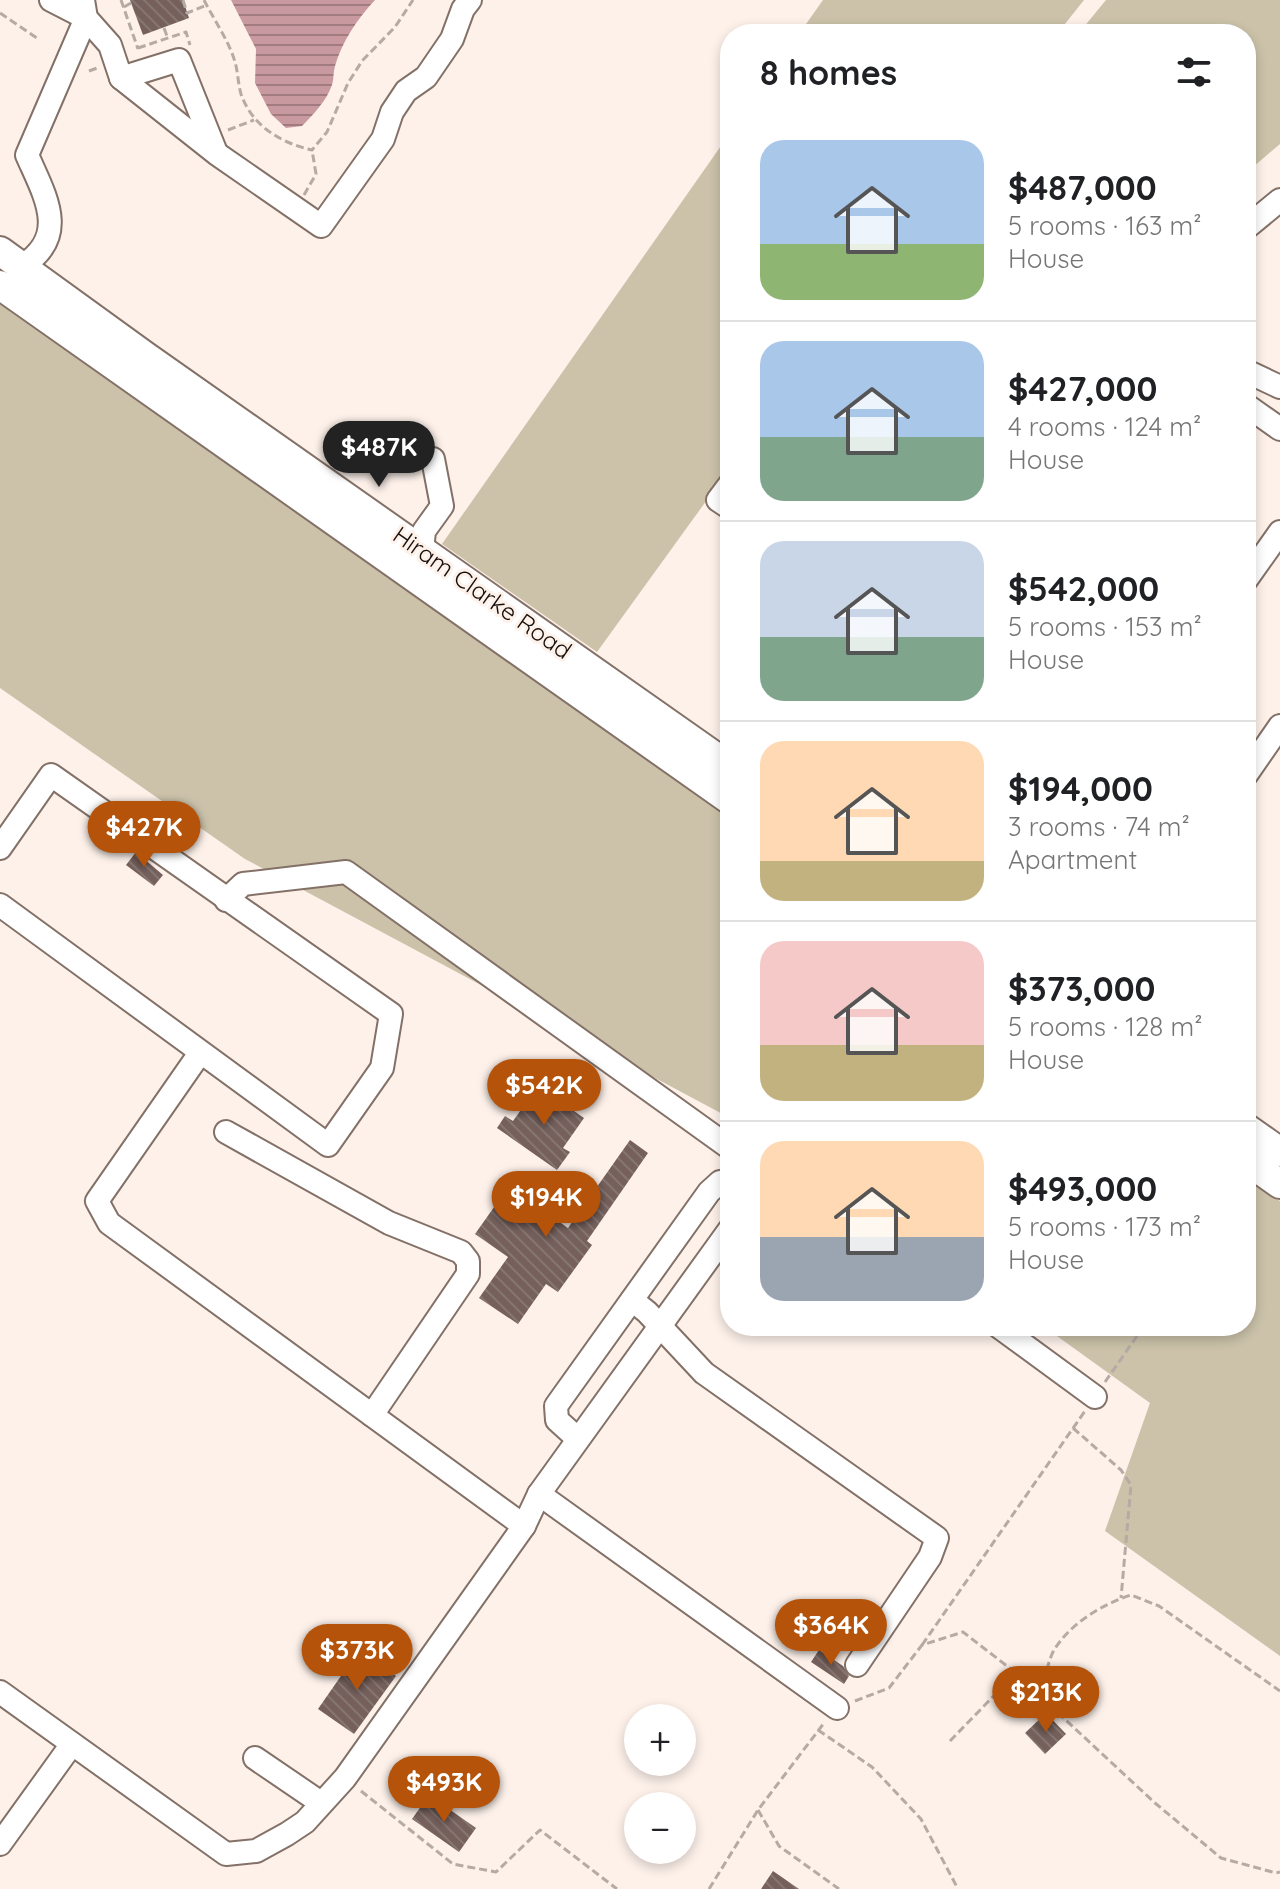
<!DOCTYPE html>
<meta charset="utf-8">
<style>
body{margin:0;font-family:Quicksand,sans-serif;background:#f2f2f2;color:#202124;height:100vh;display:flex;flex-direction:column;font-size:30px;white-space:nowrap}
*{box-sizing:border-box;margin:0}
p{font-size:26px;color:#757577}
.icon{flex:none;width:44px;height:44px;fill:none;stroke:currentColor;stroke-width:2;stroke-linecap:round;stroke-linejoin:round}
.map{position:relative;flex:1;overflow:hidden}
.panel{position:absolute;left:720px;top:24px;width:536px;height:1312px;display:flex;flex-direction:column;background:#fff;border-radius:32px;box-shadow:0 4px 12px #0003}
.panel>*{flex:none}
.tools{position:absolute;left:624px;top:1704px;display:grid;gap:16px}
.tools a{display:grid;place-items:center;width:72px;height:72px;border-radius:50%;background:#fff;box-shadow:0 4px 12px #0003;font-size:40px}
.price{position:absolute;translate:-50% -68px;padding:0 18px;border-radius:28px;background:#b45309;color:#fff;font-size:26px;line-height:52px;filter:drop-shadow(0 2px 4px #0008)}
.price::after{content:'';position:absolute;left:50%;top:48px;width:24px;height:18px;margin-left:-12px;background:inherit;clip-path:polygon(0 0,100% 0,50% 100%)}
.price.selected{background:#222;color:#fff}
ul{padding:0;list-style:none}
li{display:flex;align-items:center;gap:24px;height:200px;padding:0 40px}
li+li{border-top:2px solid #e0e0e0}
li span{display:grid;place-items:center;flex:none;width:224px;height:160px;border-radius:24px;color:#555}
li>.icon{margin-inline-start:auto}
span .icon{width:96px;height:96px;fill:#fffc;stroke-width:1}
li b{font-size:34px}
h2{display:flex;justify-content:space-between;align-items:center;height:96px;padding:0 40px;font-size:34px}
.map>svg:first-child{display:block}
.green{fill:#cbc2a9}
.water{fill:url(#water-rules)}
.building{fill:url(#building-back-hatch)}
.lines{fill:none;stroke-linecap:round;stroke-linejoin:round}
.minor-casing{stroke:#837167;stroke-width:26}
.major-casing{stroke:#837167;stroke-width:32}
.path{stroke:#b5aaa4;stroke-width:3;stroke-dasharray:8 4;stroke-linecap:butt}
.minor{stroke:#fff;stroke-width:22}
.major{stroke:#fff;stroke-width:28}
.labels{text-anchor:middle;stroke-width:6;stroke-linejoin:round;paint-order:stroke}
.street-label{font-size:24px;fill:#160f0b;stroke:#fdf1ea}
</style>
<div class="map">
<svg width="1280" height="1889" viewBox="0 0 1280 1889">
<defs>
<pattern id="water-rules" width="6" height="5" patternUnits="userSpaceOnUse" patternTransform="scale(2)"><rect width="6" height="5" fill="#c8999e"/><path d="M0 2.5h6" fill="none" stroke="#a17b7f"/></pattern>
<pattern id="building-back-hatch" width="6" height="6" patternUnits="userSpaceOnUse" patternTransform="scale(2)"><rect width="6" height="6" fill="#75605c"/><path d="M-1 5l2 2M0 0l6 6M5-1l2 2" fill="none" stroke="#867672"/></pattern>
</defs>
<rect width="100%" height="100%" fill="#fdf1ea"/>
<g class="green">
<polygon points="823,0 1084,0 1057,34 799,34"/>
<polygon points="1106,0 1280,0 1280,144 1246,173 1246,34 1078,34"/>
<polygon points="730,133 730,468 597,652 442,544"/>
<polygon points="0,298 730,813 730,1118 245,859 0,688"/>
<polygon points="1246,1177 1280,1201 1280,1656 1105,1531 1150,1403 1043,1326 1246,1326"/>
</g>
<path class="water" d="M231 0H375C358 18 342 41 335 66 333 72 334 79 332 85 327 100 313 115 302 126L286 128 271 114 255 83 256 49Z"/>
<g class="building">
<polygon points="130,0 183,0 189,18 143,35"/>
<polygon points="136,852 163,875 154,886 126,865"/>
<polygon points="538,1086 584,1118 563,1148 570,1152 557,1170 497,1128 505,1116 513,1121"/>
<polygon points="630,1140 648,1153 587,1241 592,1245 558,1292 546,1284 518,1324 479,1298 508,1257 475,1234 509,1186 568,1228"/>
<polygon points="359,1650 396,1676 354,1734 318,1709"/>
<polygon points="819,1650 843,1666 849,1676 844,1684 811,1662"/>
<polygon points="1046,1713 1066,1734 1045,1754 1025,1733"/>
<polygon points="429,1795 476,1828 459,1852 412,1819"/>
<polygon points="773,1871 799,1889 761,1889"/>
</g>
<g class="lines">
<g class="minor-casing">
<g id="minor">
<polyline points="83,0 86,18 110,45 121,78 217,154 321,226 383,139 392,112 406,91 426,77 452,39 463,9 470,0"/>
<polyline points="121,78 179,60 215,150"/>
<polyline points="1246,228 1280,200"/>
<path d="M22 266C70 236 45 196 27 155L86 18 51 0"/>
<polyline points="1246,371 1280,387"/>
<polyline points="1246,405 1280,429"/>
<polyline points="730,484 718,500 730,508"/>
<polyline points="422,551 424,531 442,506 433,459"/>
<polyline points="1246,580 1280,532"/>
<polyline points="1246,775 1280,726"/>
<polyline points="0,848 51,775 391,1014 382,1068 328,1145 0,905"/>
<polyline points="226,900 243,884 346,872 730,1148"/>
<polyline points="200,1053 97,1201 109,1223 524,1526"/>
<polyline points="226,1132 389,1223 461,1252 468,1261 468,1274 372,1415"/>
<polyline points="632,1300 647,1312 704,1373 937,1538 930,1557 857,1665"/>
<polyline points="998,1326 1095,1397"/>
<polyline points="578,1439 557,1420 556,1406 709,1192 720,1182 730,1181"/>
<polyline points="539,1494 837,1708"/>
<polyline points="0,1692 226,1854 256,1851 287,1834 305,1822 345,1778 524,1526 539,1494 730,1229"/>
<polyline points="255,1758 321,1803"/>
<polyline points="0,1844 72,1744"/>
</g>
</g>
<g class="major-casing">
<g id="major">
<polyline points="0,251 145,356 730,767"/>
<polyline points="0,285 730,800"/>
<polyline points="1246,1128 1280,1152"/>
<polyline points="1246,1160 1280,1184"/>
</g>
</g>
<g class="path">
<polyline points="121,0 138,49"/>
<polyline points="183,0 187,13 207,5"/>
<path d="M204 0C214 20 229 41 235 62 238 72 238 84 241 94 252 126 281 143 312 150L327 132 348 83 362 61 395 27 413 0"/>
<polyline points="124,7 131,3"/>
<polyline points="0,13 37,38"/>
<polyline points="164,28 168,39"/>
<polyline points="138,48 186,32 190,45"/>
<polyline points="89,71 100,67"/>
<polyline points="228,130 254,120"/>
<polyline points="304,195 316,174 312,150"/>
<polyline points="1105,1382 1144,1326"/>
<polyline points="1073,1428 1121,1470 1131,1485 1121,1598"/>
<polyline points="922,1645 1085,1411"/>
<path d="M1043 1681C1047 1671 1049 1659 1054 1650 1071 1623 1101 1605 1131 1595L1159 1606 1280 1691"/>
<polyline points="855,1701 889,1688 922,1645 963,1632 1016,1673 1043,1681 1056,1711 1155,1803 1221,1858 1276,1873 1280,1872"/>
<polyline points="818,1730 872,1767 921,1819 958,1889"/>
<polyline points="950,1741 1016,1673"/>
<polyline points="361,1791 453,1864 496,1872 540,1830 617,1889"/>
<polyline points="758,1810 779,1846 839,1889"/>
<polyline points="709,1889 758,1810 824,1723"/>
</g>
<use href="#minor" class="minor"/>
<use href="#major" class="major"/>
</g>
<g class="labels">
<g class="street-label">
<text transform="translate(482 593) rotate(35)" y="8">Hiram Clarke Road</text>
</g>
</g>
</svg>
<div class="tools">
<a>+</a>
<a>−</a>
</div>
<b class="price selected" style="left:379px;top:489px">$487K</b>
<b class="price" style="left:144px;top:869px">$427K</b>
<b class="price" style="left:544px;top:1127px">$542K</b>
<b class="price" style="left:546px;top:1239px">$194K</b>
<b class="price" style="left:831px;top:1667px">$364K</b>
<b class="price" style="left:357px;top:1692px">$373K</b>
<b class="price" style="left:1046px;top:1734px">$213K</b>
<b class="price" style="left:444px;top:1824px">$493K</b>
<section class="panel">
<h2>8 homes<svg class="icon" aria-label="filters" viewBox="0 0 24 24"><path d="M4 7h16M4 17h16"/><circle cx="9" cy="7" r="2"/><circle cx="15" cy="17" r="2"/></svg></h2>
<ul>
<li><span style="background:linear-gradient(#a9c7e8 65%,#8fb573 0)"><svg class="icon" aria-label="home" viewBox="0 0 24 24"><path d="M3 11l9-7 9 7M6 9v11h12V9"/></svg></span><div><b>$487,000</b><p>5 rooms · 163 m²</p><p>House</p></div></li>
<li><span style="background:linear-gradient(#a9c7e8 60%,#7fa58c 0)"><svg class="icon" aria-label="home" viewBox="0 0 24 24"><path d="M3 11l9-7 9 7M6 9v11h12V9"/></svg></span><div><b>$427,000</b><p>4 rooms · 124 m²</p><p>House</p></div></li>
<li><span style="background:linear-gradient(#c9d6e8 60%,#7fa58c 0)"><svg class="icon" aria-label="home" viewBox="0 0 24 24"><path d="M3 11l9-7 9 7M6 9v11h12V9"/></svg></span><div><b>$542,000</b><p>5 rooms · 153 m²</p><p>House</p></div></li>
<li><span style="background:linear-gradient(#ffd9b3 75%,#c2b280 0)"><svg class="icon" aria-label="home" viewBox="0 0 24 24"><path d="M3 11l9-7 9 7M6 9v11h12V9"/></svg></span><div><b>$194,000</b><p>3 rooms · 74 m²</p><p>Apartment</p></div></li>
<li><span style="background:linear-gradient(#f6c9c9 65%,#c2b280 0)"><svg class="icon" aria-label="home" viewBox="0 0 24 24"><path d="M3 11l9-7 9 7M6 9v11h12V9"/></svg></span><div><b>$373,000</b><p>5 rooms · 128 m²</p><p>House</p></div></li>
<li><span style="background:linear-gradient(#ffd9b3 60%,#9aa5b1 0)"><svg class="icon" aria-label="home" viewBox="0 0 24 24"><path d="M3 11l9-7 9 7M6 9v11h12V9"/></svg></span><div><b>$493,000</b><p>5 rooms · 173 m²</p><p>House</p></div></li>
</ul>
</section>
</div>
